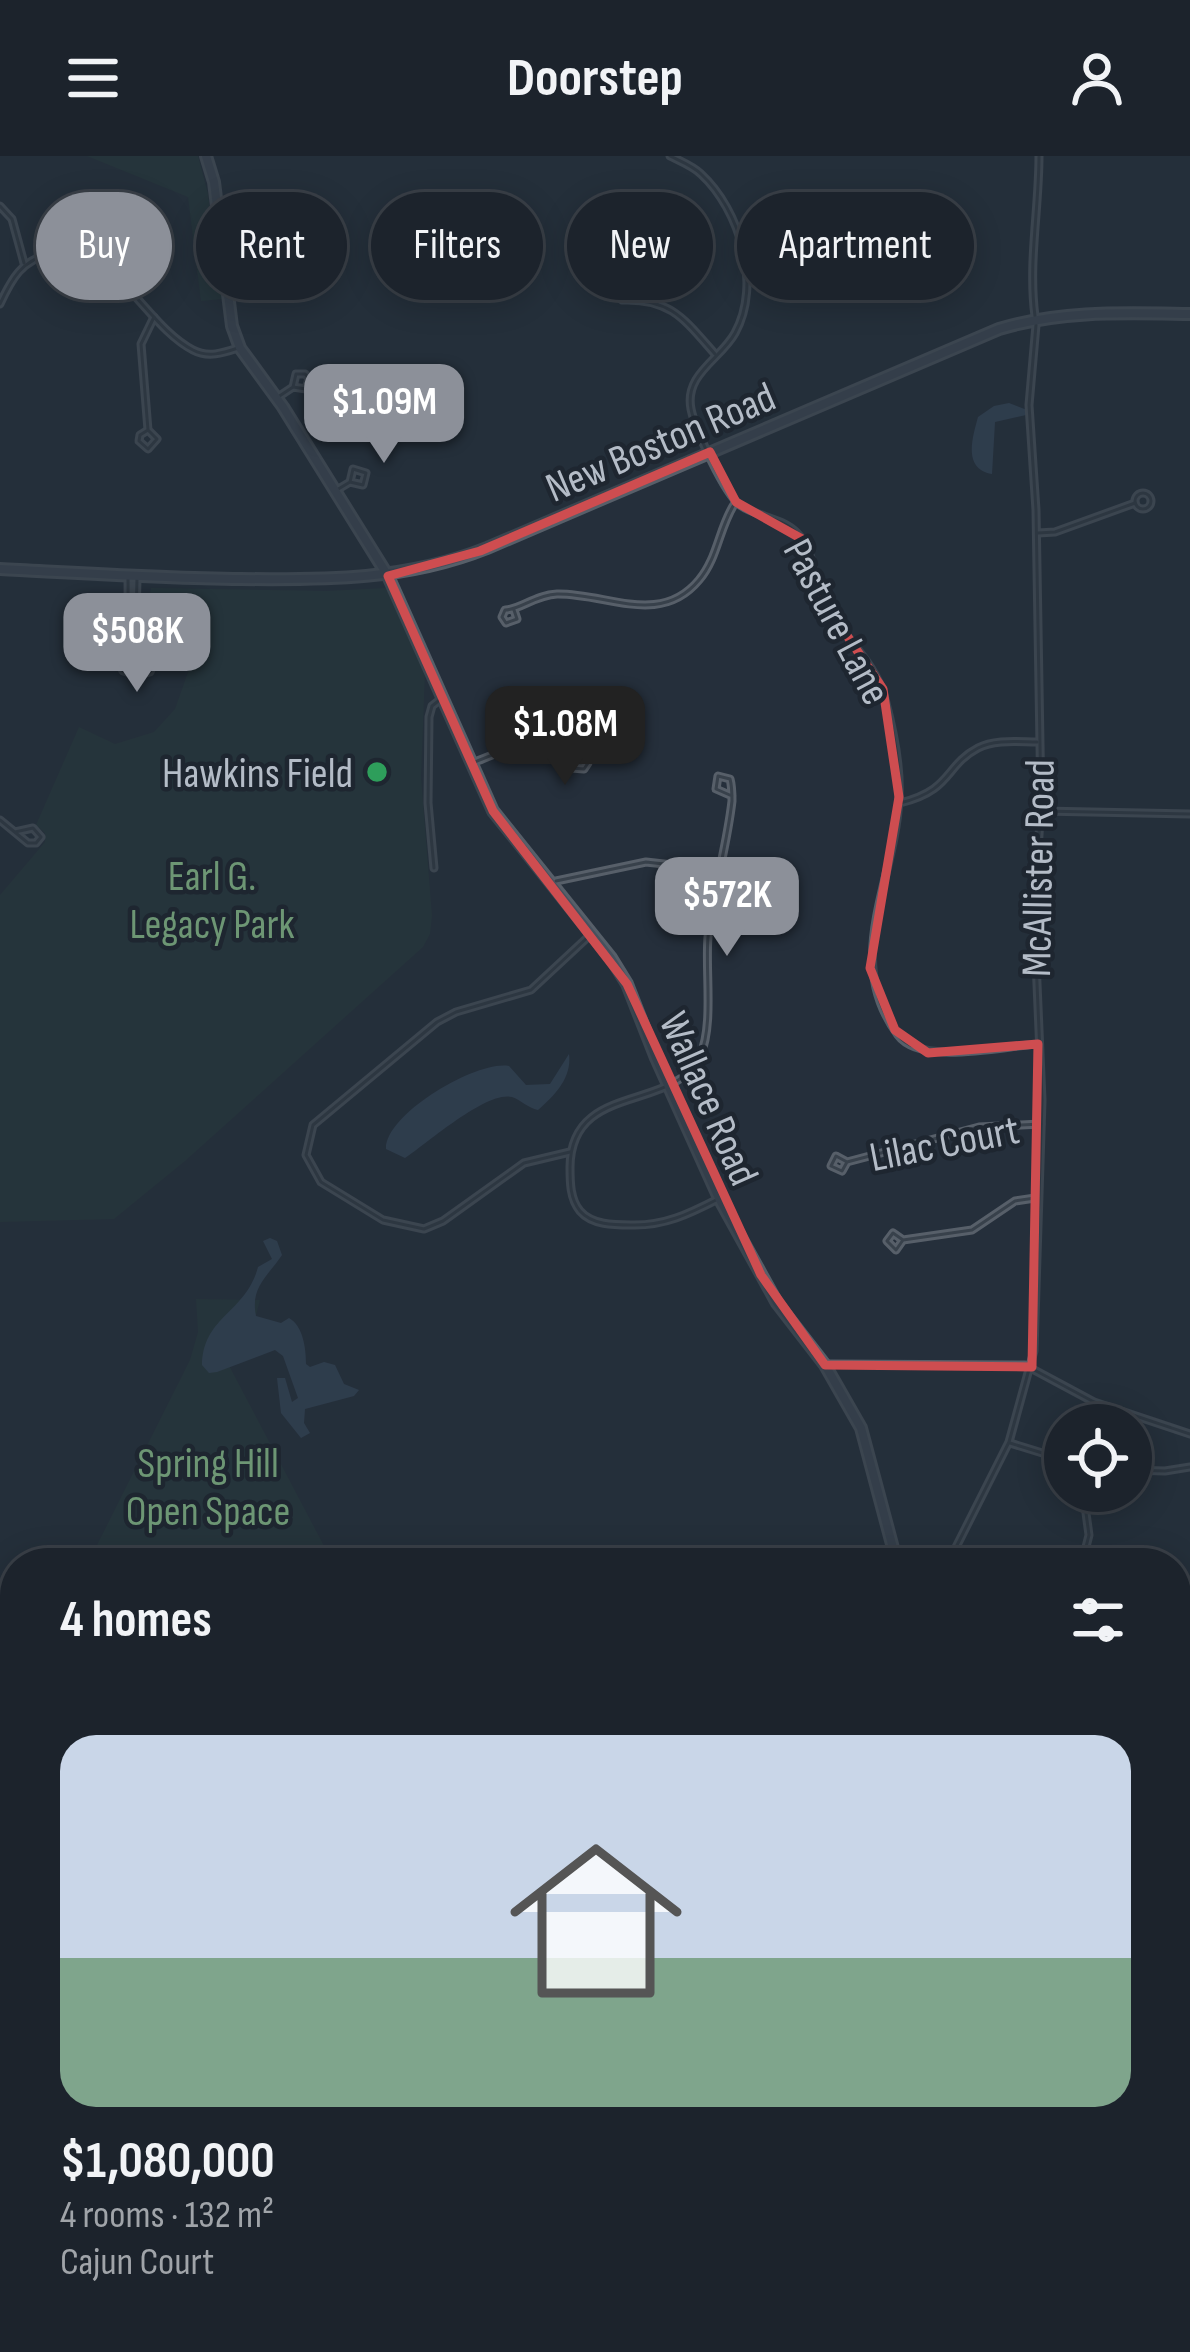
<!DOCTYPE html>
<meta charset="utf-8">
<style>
body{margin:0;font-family:"Sofia Sans Condensed",sans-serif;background:#292f38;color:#f1f3f6;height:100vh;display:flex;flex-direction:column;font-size:45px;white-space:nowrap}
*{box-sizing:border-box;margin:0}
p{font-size:39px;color:#a0a4a9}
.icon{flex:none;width:66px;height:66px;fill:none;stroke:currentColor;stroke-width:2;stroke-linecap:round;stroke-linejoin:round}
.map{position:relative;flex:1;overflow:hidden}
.panel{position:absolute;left:0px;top:1392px;width:1191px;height:804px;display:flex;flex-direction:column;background:#1c232c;border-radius:48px 48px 0 0;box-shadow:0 6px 30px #0003,0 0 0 3px #3a4048}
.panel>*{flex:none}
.guide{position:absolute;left:36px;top:36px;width:1119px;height:108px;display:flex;gap:24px}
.buttons{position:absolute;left:1044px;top:1248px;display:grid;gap:24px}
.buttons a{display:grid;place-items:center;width:108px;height:108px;border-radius:50%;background:#1c232c;box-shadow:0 6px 30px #0003,0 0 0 3px #3a4048;font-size:60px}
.price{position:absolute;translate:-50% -102px;padding:0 27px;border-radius:24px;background:#8c9099;color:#fff;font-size:39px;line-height:78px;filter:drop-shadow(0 3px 6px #0008)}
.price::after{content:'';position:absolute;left:50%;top:72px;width:36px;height:27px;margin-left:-18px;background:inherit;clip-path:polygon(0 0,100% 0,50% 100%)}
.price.selected{background:#222;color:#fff}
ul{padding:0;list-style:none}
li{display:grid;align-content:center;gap:24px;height:636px;padding:0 60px}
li+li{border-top:3px solid #3a4048}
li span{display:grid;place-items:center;height:372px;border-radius:36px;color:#555}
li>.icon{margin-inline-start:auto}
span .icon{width:216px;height:216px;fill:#fffc;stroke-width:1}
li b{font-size:51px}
h2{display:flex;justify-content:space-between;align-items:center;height:144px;padding:0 60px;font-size:51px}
.chip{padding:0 42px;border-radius:54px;background:#1c232c;box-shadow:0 6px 30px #0003,0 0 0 3px #3a4048;font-size:42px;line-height:108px}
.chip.selected{background:#8c9099;color:#fff}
header{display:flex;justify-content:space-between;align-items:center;height:156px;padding:0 60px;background:#1c232c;font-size:54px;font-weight:700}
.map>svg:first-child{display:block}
.green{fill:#273b3c}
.water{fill:#3b4e63}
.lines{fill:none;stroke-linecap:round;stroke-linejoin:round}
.street-casing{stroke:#575f69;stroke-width:9}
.secondary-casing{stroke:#575f69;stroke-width:14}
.street{stroke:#38414b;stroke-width:3}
.secondary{stroke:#47515e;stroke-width:8}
.marked{fill:none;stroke:#ce4d50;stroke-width:9;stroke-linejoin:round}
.leisure-dot{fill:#2e9e5b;stroke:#1e2630;stroke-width:4.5}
.labels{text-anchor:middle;stroke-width:9;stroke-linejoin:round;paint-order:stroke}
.street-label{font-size:42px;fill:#b4bcc7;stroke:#1e2630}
.poi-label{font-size:42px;fill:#b4bcc7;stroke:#1e2630;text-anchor:end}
.park-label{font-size:42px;fill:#6d9674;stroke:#1e2630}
</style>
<header><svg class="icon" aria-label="menu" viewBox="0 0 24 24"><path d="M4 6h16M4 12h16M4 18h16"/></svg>Doorstep<svg class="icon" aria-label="person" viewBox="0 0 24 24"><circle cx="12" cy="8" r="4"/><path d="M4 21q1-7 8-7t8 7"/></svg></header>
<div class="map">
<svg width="1190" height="2196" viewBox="0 0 1190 2196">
<rect width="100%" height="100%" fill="#252f3b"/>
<g class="green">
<polygon points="87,0 198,0 208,38 222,143 201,145 188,41"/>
<polygon points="151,432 326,435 387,432 425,516 421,621 432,760 430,778 423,791 185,1005 114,1063 0,1066 0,739 45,686 45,677 36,669 79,571 115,588 154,576 175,553 192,505 185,485 147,453"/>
<polygon points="196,1143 260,1144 250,1182 225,1202 333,1407 88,1407 190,1204 198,1176"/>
<polygon points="1176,1805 1190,1831 1190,1922 1183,1938 1176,1938"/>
<polygon points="835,2181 1003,2181 1007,2193 1019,2187 1019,2196 831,2196"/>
</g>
<g class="water">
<polygon points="882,36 898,41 928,62 928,77 904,89 890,106 878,100 876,72 888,64 887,53 878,44"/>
<path d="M1009 247 1027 254 1026 259 995 266 992 318C963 313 972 283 978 261L994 250Z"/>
<path d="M569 898C572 922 555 939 538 954 528 952 521 944 512 941 487 934 426 988 405 1002L386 993C385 958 477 904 509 910L526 929 550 928Z"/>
<path d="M270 1082 277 1085 282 1099C268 1120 250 1131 256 1160L281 1167 289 1162C303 1170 306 1192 306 1208L310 1211 324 1206 335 1209 344 1228 359 1234 354 1240 305 1253 304 1267 310 1277 301 1282 281 1257 277 1222H285L292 1246 298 1242 283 1200 275 1194 217 1216 209 1217 202 1209C203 1160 246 1157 258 1111L272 1103 263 1085Z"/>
</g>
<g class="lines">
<g class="street-casing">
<g id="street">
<path d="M670 0C680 5 693 10 701 18 740 54 762 128 735 177 721 203 684 218 691 253 695 273 724 337 740 349 757 361 781 361 797 377 815 395 813 422 823 444 840 479 876 505 885 543 893 573 901 612 899 643 895 726 842 803 898 879 921 910 1002 890 1038 888"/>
<polyline points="0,50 12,63 24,107"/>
<path d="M622 144C671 142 685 164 715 198"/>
<path d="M0 148C11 124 22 103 51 98 115 86 144 169 193 194 208 202 223 197 238 192"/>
<path d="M1035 160C1028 107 1039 53 1039 0"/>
<polyline points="278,241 293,231 296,218 305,218 309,222 306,233 293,231"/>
<polyline points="148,274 157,283 148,293 139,285 140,279 148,274 141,188 154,161"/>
<polyline points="335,335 350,326 363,329 366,317 353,313 350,326"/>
<circle cx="1143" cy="345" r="8"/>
<polyline points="1038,377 1055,376 1135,347"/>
<path d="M128 422C128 432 129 445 126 454 120 477 110 492 123 515L138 519 150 516 156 501 136 462 137 423"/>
<path d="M514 454 517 463 506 467 502 461 505 454C520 454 535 439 557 438 607 437 660 471 699 424 718 402 719 371 735 347"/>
<path d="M472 607C505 595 540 573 572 596L567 606 571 612 584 613 588 607 586 598 572 596"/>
<path d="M900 647C953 634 944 610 978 592 995 583 1019 586 1037 586"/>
<polyline points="1042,655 1190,658"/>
<polyline points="0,664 28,687 36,687 41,681 33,672 15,676"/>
<polyline points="434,712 428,647 429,561 432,550 442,542"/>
<polyline points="556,725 646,706 718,714"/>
<polyline points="570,996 524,1007 443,1065 424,1073 383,1064 321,1026 306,999 313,969 437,866 456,856 531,834 588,781"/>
<polyline points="847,1006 842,1015 831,1010 836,1000 847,1006 979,971 1041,968"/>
<path d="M718 1043C689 1058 664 1070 631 1069 614 1069 592 1069 580 1055 570 1043 570 1026 570 1011 571 925 674 957 700 900 714 869 705 815 708 781 713 735 727 690 732 645 732 638 732 630 730 623L718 620 716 633 732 640"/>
<polyline points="903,1084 896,1094 887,1085 893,1077 903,1084 972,1074 1015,1045 1035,1042"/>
<polyline points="829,1208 1025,1209 1094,1246 1190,1278"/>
<polyline points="1010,1287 1065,1304"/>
<polyline points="1131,1314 1165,1315 1190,1311"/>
<polyline points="948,1407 1009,1286 1034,1195 1042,944 1034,758 1041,647 1036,354 1029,249 1036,169"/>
<polyline points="1082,1407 1089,1379 1083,1335"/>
<polyline points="0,1661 15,1682"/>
<polyline points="5,1665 15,1655"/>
<polyline points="1176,1708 1190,1717"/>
<polyline points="0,1724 15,1716"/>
<polyline points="0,1861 15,1854"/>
<polyline points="0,1965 15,1981"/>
<polyline points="1176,2099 1190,2097"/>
<polyline points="220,2181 235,2196"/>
<polyline points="0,2186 42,2196"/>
<polyline points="146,2196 161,2181"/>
</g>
</g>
<g class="secondary-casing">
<g id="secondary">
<polyline points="206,0 214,26 232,170 240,192 283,251 388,420 493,655 611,802 627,828 656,902 719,1042 777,1147 825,1209 861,1272 897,1407"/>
<path d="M0 413C80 417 161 422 241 423 327 424 407 424 487 392L999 173C1062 154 1125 157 1190 158"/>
<polyline points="1022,2181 1022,2196"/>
<polyline points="537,2196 556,2190 693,2187 752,2196"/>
</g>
</g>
<use href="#street" class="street"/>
<use href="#secondary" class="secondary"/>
</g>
<path d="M0 0H1190V2196H0ZM710 296 736 346 802 383 825 447 883 533 899 641 870 812 895 874 928 897 1038 888 1032 1211 825 1209 761 1119 627 828 493 655 388 420 480 395Z" fill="#252f3b" fill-opacity=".55" fill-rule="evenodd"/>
<path class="marked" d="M710 296 736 346 802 383 825 447 883 533 899 641 870 812 895 874 928 897 1038 888 1032 1211 825 1209 761 1119 627 828 493 655 388 420 480 395Z"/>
<circle class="leisure-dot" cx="377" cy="616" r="12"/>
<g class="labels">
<g class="street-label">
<text transform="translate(660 285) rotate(-23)" y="15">New Boston Road</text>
<text transform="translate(838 465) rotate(62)" y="15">Pasture Lane</text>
<text transform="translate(1037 712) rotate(-89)" y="15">McAllister Road</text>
<text transform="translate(710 942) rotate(66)" y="15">Wallace Road</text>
<text transform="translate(944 986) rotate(-11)" y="15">Lilac Court</text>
</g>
<g class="poi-label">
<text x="353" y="631">Hawkins Field</text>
</g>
<g class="park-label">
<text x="212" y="734">Earl G.<tspan x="212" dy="48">Legacy Park</tspan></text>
<text x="208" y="1321">Spring Hill<tspan x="208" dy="48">Open Space</tspan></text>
</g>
</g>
</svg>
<div class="buttons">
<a><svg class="icon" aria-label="locate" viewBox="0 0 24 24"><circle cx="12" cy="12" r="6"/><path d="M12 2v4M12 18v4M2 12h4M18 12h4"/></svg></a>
</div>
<b class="price" style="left:384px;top:310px">$1.09M</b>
<b class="price" style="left:137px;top:539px">$508K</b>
<b class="price selected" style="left:565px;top:632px">$1.08M</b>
<b class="price" style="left:727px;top:803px">$572K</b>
<div class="guide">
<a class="chip selected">Buy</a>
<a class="chip">Rent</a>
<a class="chip">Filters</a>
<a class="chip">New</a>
<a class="chip">Apartment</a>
</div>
<section class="panel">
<h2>4 homes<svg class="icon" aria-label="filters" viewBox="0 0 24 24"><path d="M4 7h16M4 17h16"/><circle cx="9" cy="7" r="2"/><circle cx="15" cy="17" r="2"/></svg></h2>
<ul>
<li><span style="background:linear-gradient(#c9d6e8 60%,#7fa58c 0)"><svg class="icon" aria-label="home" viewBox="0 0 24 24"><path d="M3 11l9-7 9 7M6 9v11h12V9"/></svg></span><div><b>$1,080,000</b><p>4 rooms · 132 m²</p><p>Cajun Court</p></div></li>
</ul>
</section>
</div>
